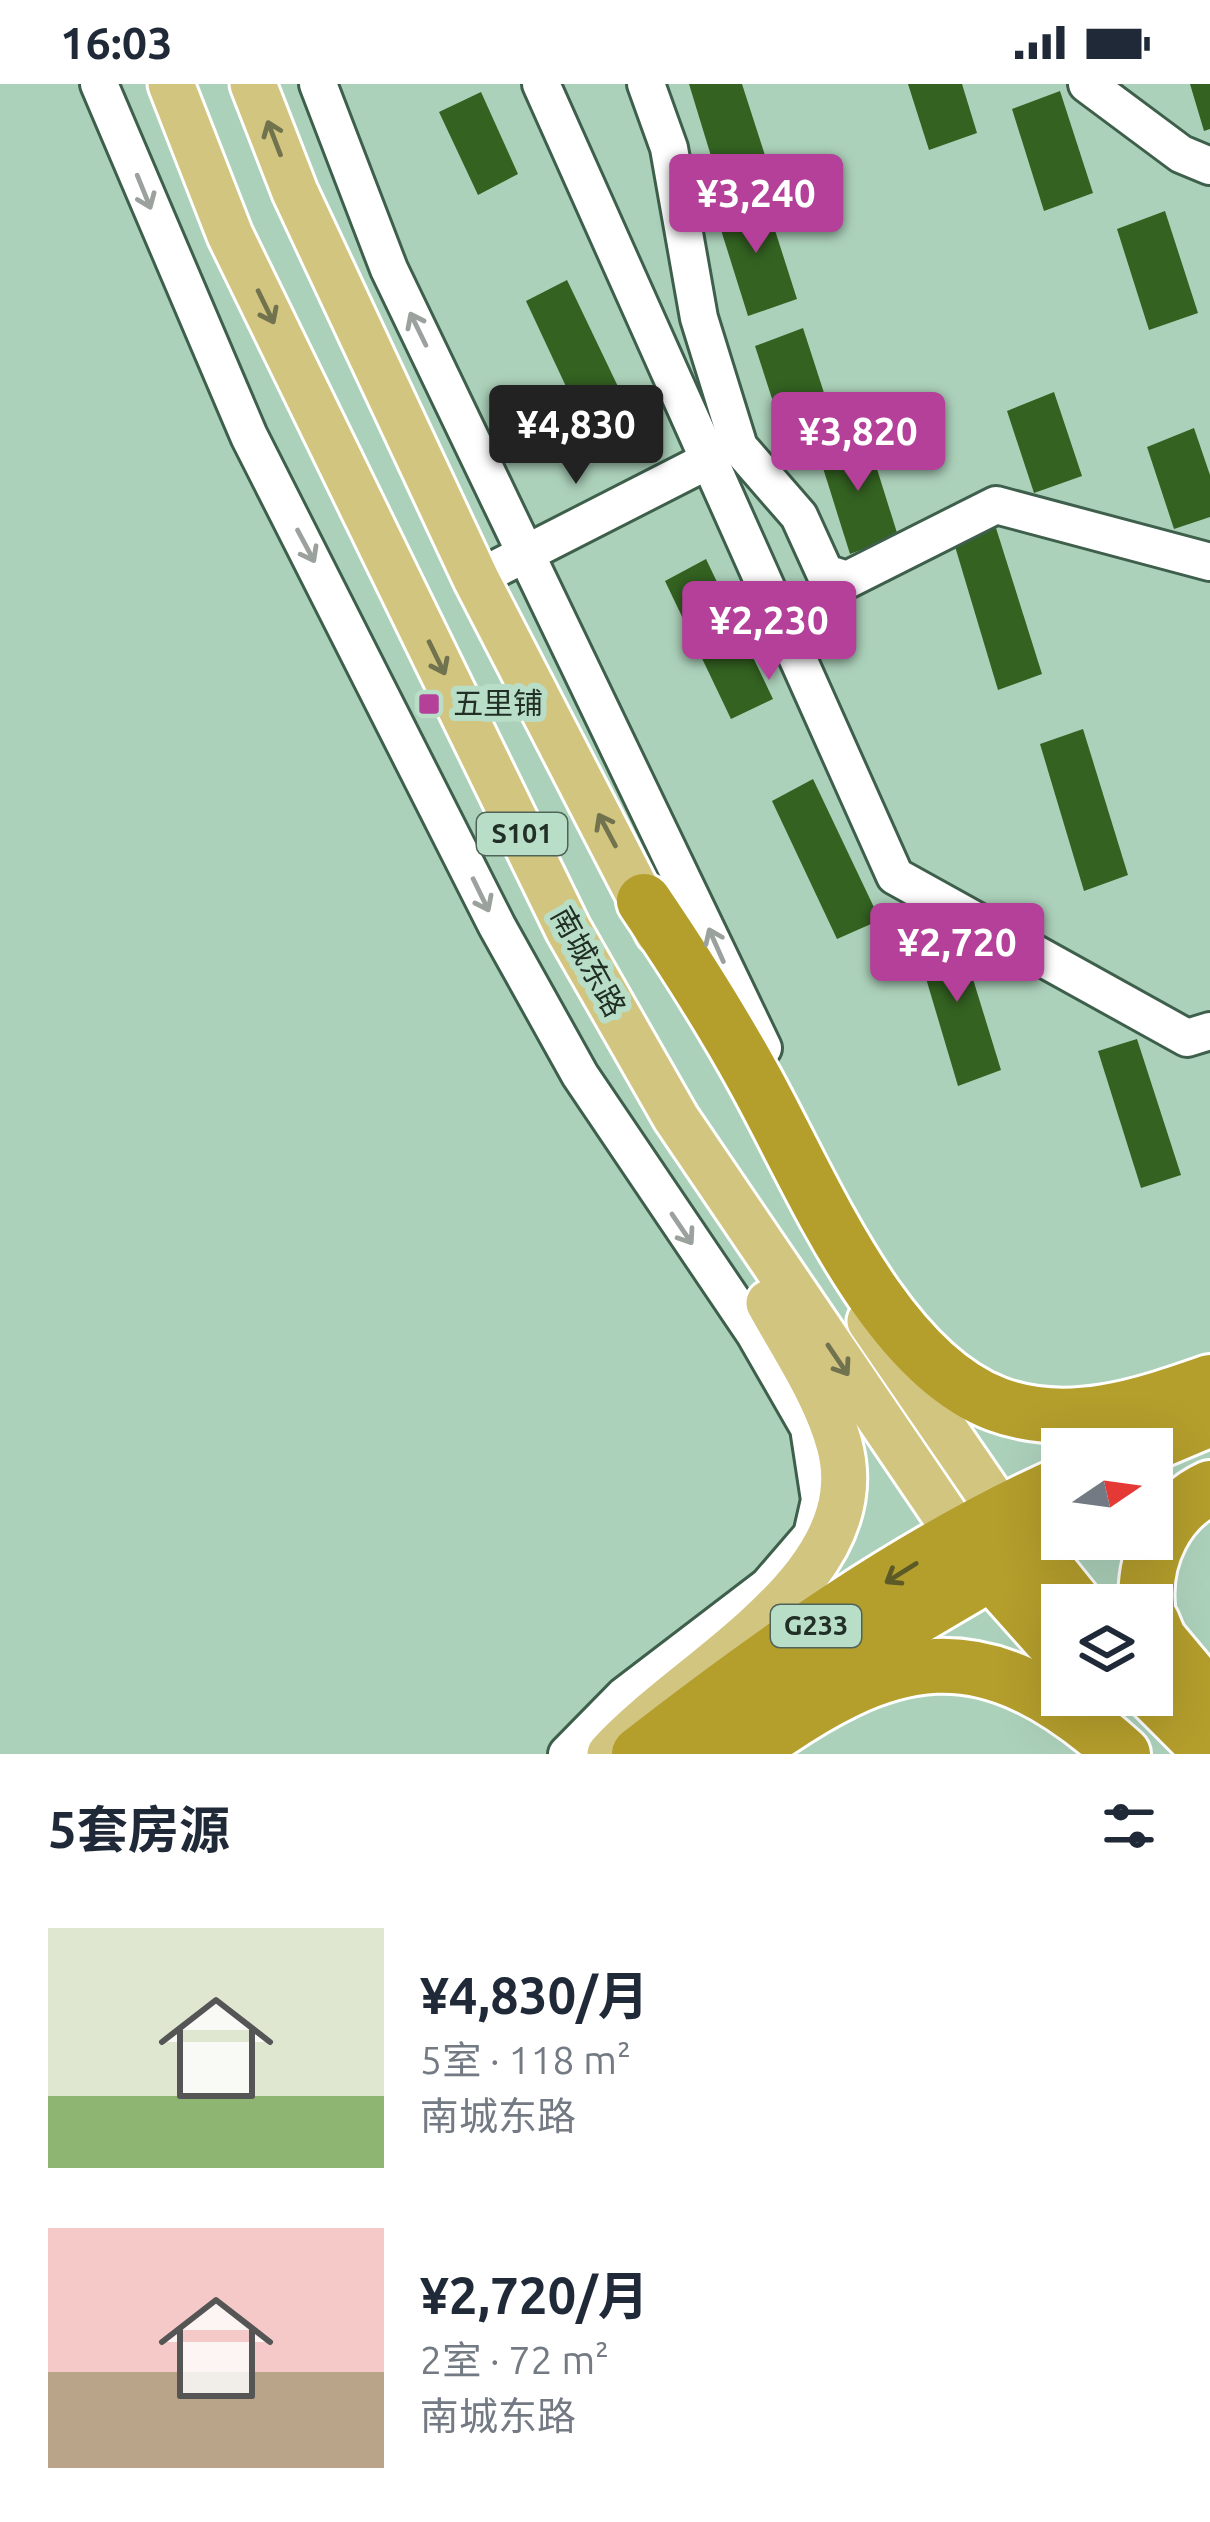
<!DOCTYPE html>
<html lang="zh">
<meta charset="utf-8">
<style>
body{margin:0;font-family:Ubuntu,"Noto Sans SC",sans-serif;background:#f6f6f7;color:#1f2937;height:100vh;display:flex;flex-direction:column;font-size:45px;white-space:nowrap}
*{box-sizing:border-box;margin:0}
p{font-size:39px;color:#747a83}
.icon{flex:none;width:66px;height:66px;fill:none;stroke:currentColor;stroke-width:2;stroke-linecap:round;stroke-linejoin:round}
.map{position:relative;height:1670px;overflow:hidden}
.drawer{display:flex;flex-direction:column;background:#fff;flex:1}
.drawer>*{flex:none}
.needle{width:78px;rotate:77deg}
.controls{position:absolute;left:1041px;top:1344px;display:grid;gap:24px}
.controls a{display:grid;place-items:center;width:132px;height:132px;border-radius:0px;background:#fff;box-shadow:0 12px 48px #0002;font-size:60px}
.price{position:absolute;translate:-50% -102px;padding:0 27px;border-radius:12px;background:#b44099;color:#fff;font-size:39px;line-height:78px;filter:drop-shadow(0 3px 6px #0008)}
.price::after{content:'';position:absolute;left:50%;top:72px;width:36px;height:27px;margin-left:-18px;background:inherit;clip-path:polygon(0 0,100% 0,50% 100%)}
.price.active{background:#222;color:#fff}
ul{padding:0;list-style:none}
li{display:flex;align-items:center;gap:36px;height:300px;padding:0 48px}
li span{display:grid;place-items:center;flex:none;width:336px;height:240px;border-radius:0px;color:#555}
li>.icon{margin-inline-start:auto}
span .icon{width:144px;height:144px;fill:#fffc;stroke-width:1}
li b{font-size:51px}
h2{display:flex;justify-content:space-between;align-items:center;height:144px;padding:0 48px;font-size:51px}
.status{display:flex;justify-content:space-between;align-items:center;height:84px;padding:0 60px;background:#fff;direction:ltr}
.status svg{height:33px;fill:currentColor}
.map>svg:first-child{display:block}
.building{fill:#336221}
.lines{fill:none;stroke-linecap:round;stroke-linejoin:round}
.minor-casing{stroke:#3e5f4b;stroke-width:42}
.major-casing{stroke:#fff;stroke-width:51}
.highway-casing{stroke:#fff;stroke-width:60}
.minor{stroke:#fff;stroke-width:36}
.major{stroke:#d2c580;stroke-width:45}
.highway{stroke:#b49e2c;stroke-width:54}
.oneway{stroke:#71724e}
.oneway2{stroke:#9ba19d}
.oneway3{stroke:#5c5b28}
.poi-dot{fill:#b44099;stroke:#b9dec7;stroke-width:4.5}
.labels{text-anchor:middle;stroke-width:12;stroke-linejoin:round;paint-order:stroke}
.shield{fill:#b9dec7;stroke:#4f6456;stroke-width:3}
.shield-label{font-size:27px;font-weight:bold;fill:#212f26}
.poi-label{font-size:30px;fill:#212f26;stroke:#b9dec7;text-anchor:start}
.street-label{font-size:30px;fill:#212f26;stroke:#b9dec7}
</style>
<div class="status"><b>16:03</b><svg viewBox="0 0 49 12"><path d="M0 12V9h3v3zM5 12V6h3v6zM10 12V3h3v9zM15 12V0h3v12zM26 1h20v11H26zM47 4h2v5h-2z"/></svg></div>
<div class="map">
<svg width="1210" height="1670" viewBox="0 0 1210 1670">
<rect width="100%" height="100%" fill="#acd1ba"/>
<g class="building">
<polygon points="689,0 742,0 771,90 722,108"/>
<polygon points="908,0 962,0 977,49 929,66"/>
<polygon points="1190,0 1210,0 1210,45 1204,47"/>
<polygon points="1060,7 1093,109 1044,127 1012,25"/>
<polygon points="481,8 518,90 478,111 439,28"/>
<polygon points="764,112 797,215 748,232 716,130"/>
<polygon points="1165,127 1198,229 1149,246 1117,145"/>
<polygon points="567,196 634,336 591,356 526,217"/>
<polygon points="803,244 836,346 788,364 755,262"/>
<polygon points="1054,308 1082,392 1034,409 1007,327"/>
<polygon points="1194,344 1210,391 1210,433 1174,445 1147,363"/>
<polygon points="866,350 898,452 850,470 818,368"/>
<polygon points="996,444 1042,590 998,606 954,459"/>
<polygon points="706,475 773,615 731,635 665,497"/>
<polygon points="1083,645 1128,791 1084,807 1040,660"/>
<polygon points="813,695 880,836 837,855 772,717"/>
<polygon points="956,840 1001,986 958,1002 914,854"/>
<polygon points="1137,955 1181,1091 1141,1104 1098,967"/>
</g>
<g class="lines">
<g class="minor-casing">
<g id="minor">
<polyline points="99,0 249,352 497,842 580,991 755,1250 809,1344 820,1416 812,1451 768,1502 624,1612 567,1670"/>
<polyline points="318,0 389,185 763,964"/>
<polyline points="541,0 895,792 1187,954 1210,947"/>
<polyline points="646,0 669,64 699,234 739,363 799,432 825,489 847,496 996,421 1210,478"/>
<polyline points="1087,0 1181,70 1210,82"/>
<polyline points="476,495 709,376"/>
</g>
</g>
<g class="major-casing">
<g id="major">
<polyline points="171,0 230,151 568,845 676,1034 960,1453"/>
<polyline points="253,0 295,108 476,495 658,848"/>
<polyline points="870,1237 1001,1428"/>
<path d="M610 1670C688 1584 876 1494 839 1360 826 1311 793 1263 769 1219"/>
</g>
</g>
<g class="highway-casing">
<g id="highway">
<path d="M644 817C684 876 721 934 755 996 811 1097 882 1276 996 1320 1068 1347 1142 1322 1210 1298"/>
<polyline points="1139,1365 1210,1335"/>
<polyline points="1006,1434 1076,1521"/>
<polyline points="965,1459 1062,1568"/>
<path d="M1147 1521C1143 1474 1166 1424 1210 1404"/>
<polyline points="1152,1538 1159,1555 1210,1616"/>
<polyline points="1152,1609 1210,1667"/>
<path d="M639 1670C770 1568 911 1468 1062 1400"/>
<polyline points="705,1670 794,1605 1062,1447"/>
<path d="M745 1670C891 1563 981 1542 1123 1670"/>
</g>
</g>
<use href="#minor" class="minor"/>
<use href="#major" class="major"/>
<use href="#highway" class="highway"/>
</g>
<defs><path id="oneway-shaft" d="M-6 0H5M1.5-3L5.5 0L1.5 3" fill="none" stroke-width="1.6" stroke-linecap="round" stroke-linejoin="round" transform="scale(3)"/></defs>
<g class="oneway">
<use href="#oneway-shaft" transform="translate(274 54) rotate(-111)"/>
<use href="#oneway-shaft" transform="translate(266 223) rotate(64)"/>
<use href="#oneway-shaft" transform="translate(437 574) rotate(64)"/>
<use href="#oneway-shaft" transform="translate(607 746) rotate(-118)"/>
<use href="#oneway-shaft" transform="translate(838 1276) rotate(56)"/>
</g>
<g class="oneway2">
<use href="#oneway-shaft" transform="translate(144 108) rotate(68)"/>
<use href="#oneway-shaft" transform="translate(418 245) rotate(-116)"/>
<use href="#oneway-shaft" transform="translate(306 462) rotate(62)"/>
<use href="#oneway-shaft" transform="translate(481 811) rotate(64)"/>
<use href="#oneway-shaft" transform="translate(716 861) rotate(-114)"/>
<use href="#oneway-shaft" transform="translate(682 1145) rotate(56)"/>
</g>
<use class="oneway3" href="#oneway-shaft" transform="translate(901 1489) rotate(148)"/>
<rect class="poi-dot" x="417" y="608" width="24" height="24" rx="6"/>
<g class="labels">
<g class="shield">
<rect x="477" y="729" width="90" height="42" rx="9"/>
<rect x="771" y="1521" width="90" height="42" rx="9"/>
</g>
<g class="shield-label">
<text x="522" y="759">S101</text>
<text x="816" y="1551">G233</text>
</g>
<g class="poi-label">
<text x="453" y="630">五里铺</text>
</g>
<g class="street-label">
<text transform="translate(588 878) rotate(61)" y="10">南城东路</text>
</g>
</g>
</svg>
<div class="controls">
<a><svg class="needle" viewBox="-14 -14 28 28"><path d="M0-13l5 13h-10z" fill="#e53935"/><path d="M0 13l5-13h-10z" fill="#747a83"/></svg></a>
<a><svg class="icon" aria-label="layers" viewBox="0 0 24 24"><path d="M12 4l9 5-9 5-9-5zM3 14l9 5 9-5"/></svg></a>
</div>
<b class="price" style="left:756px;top:172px">¥3,240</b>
<b class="price active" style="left:576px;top:403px">¥4,830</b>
<b class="price" style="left:858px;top:410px">¥3,820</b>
<b class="price" style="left:769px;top:599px">¥2,230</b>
<b class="price" style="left:957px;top:921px">¥2,720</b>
</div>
<section class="drawer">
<h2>5套房源<svg class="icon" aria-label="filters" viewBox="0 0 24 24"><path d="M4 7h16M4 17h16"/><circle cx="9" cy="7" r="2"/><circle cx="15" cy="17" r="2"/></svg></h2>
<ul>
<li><span style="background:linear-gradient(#dfe7d0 70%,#8fb573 0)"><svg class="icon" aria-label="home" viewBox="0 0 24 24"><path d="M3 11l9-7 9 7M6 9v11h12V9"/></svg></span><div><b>¥4,830/月</b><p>5室 · 118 m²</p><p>南城东路</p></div></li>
<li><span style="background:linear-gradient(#f6c9c9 60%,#b9a48a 0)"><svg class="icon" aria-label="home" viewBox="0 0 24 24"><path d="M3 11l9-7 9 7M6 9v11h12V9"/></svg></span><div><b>¥2,720/月</b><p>2室 · 72 m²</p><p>南城东路</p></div></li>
</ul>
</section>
